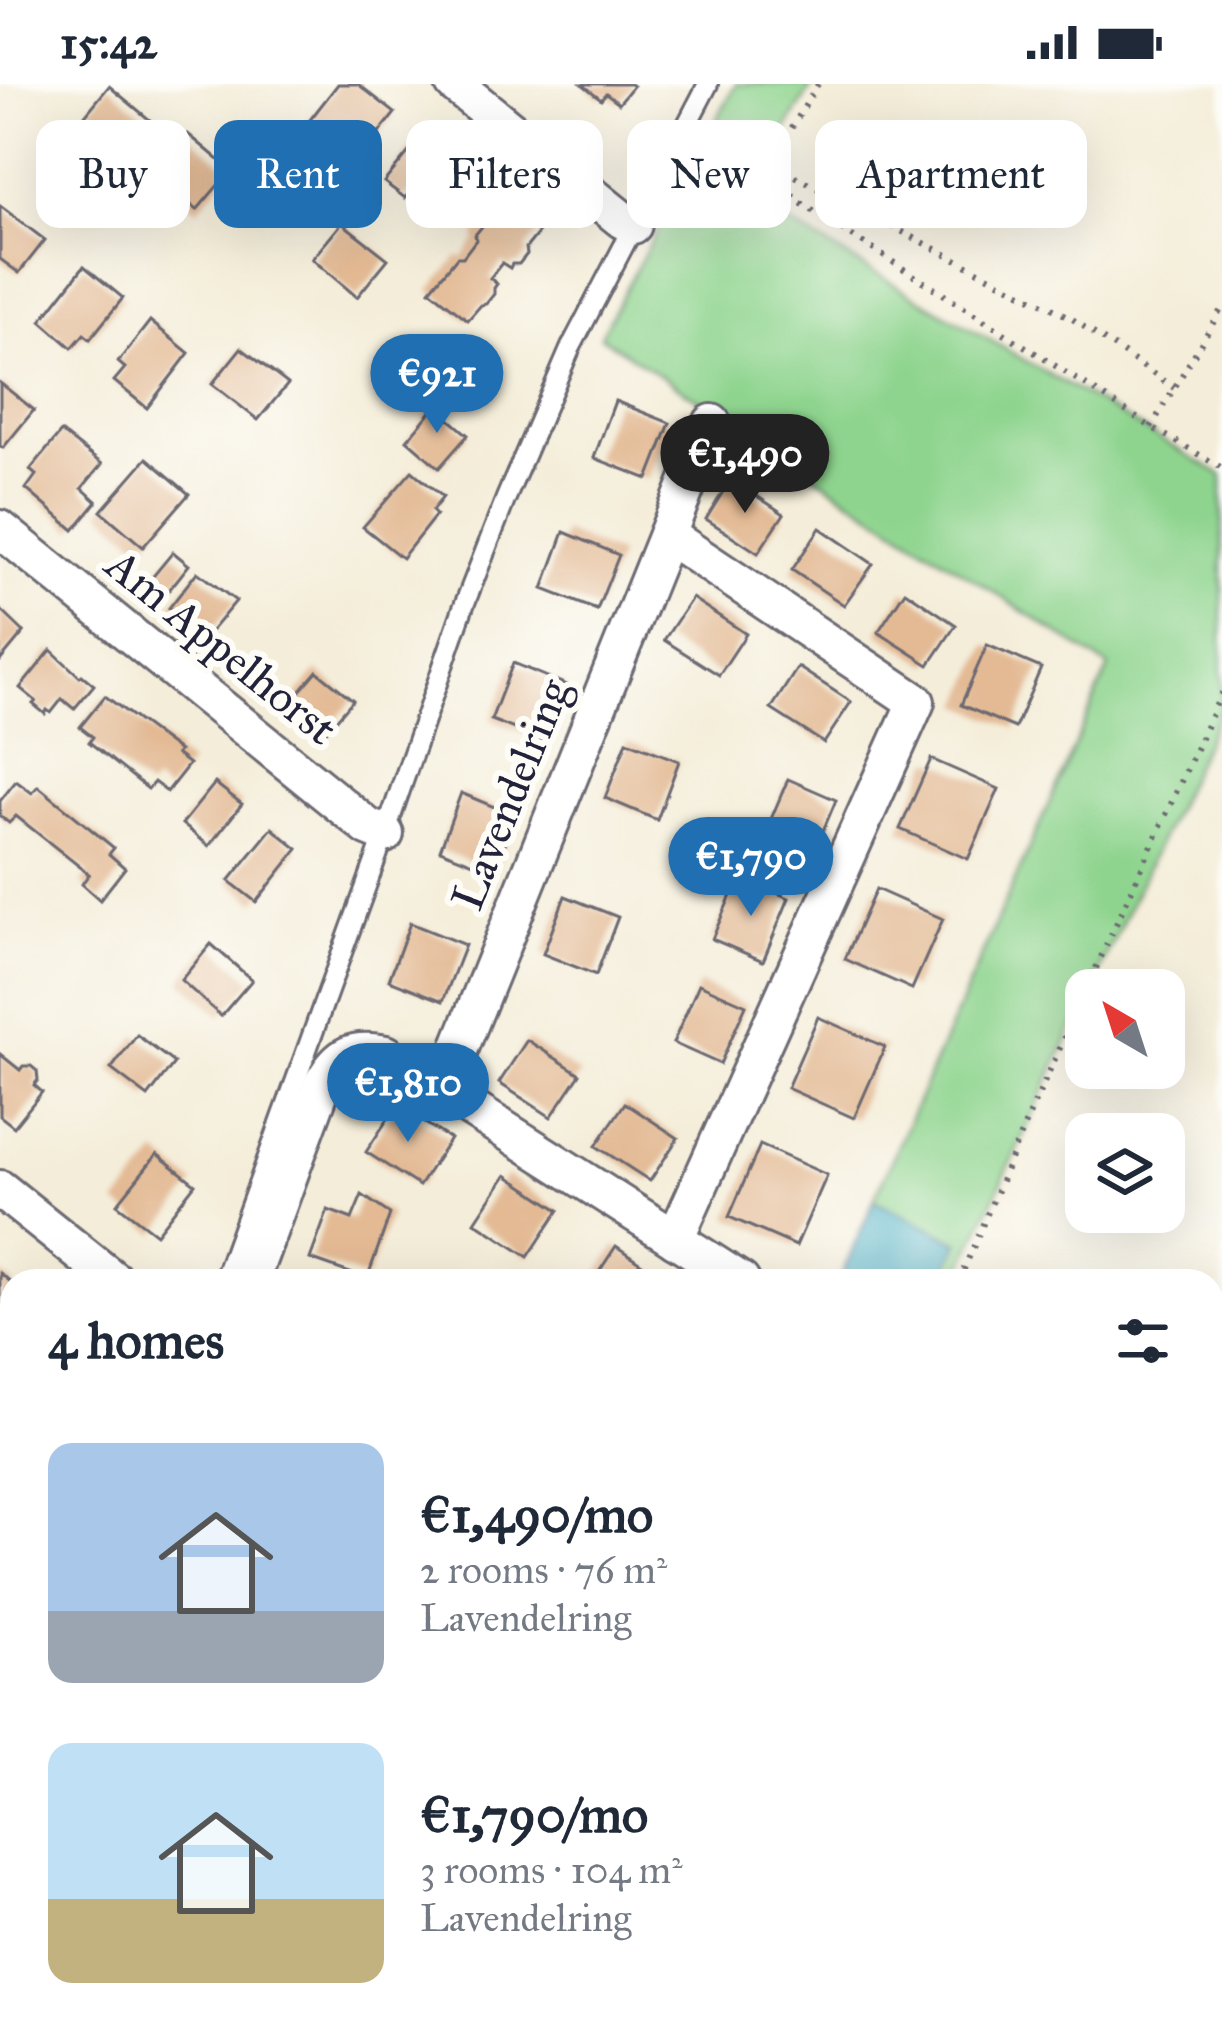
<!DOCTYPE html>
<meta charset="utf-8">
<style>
body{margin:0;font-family:"IM FELL Great Primer",serif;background:#f6f6f7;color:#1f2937;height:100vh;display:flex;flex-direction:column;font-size:45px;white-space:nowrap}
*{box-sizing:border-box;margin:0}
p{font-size:39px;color:#747a83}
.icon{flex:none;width:66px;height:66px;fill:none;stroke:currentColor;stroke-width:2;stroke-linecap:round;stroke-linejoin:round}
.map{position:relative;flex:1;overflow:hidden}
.drawer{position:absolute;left:0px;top:1185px;width:1224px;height:771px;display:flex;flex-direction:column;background:#fff;border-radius:36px 36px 0 0;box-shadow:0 12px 48px #0002}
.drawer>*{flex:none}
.guide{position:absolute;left:36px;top:36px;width:1152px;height:108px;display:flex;gap:24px}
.needle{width:78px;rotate:321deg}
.controls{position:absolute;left:1065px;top:885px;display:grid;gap:24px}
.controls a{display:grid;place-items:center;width:120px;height:120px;border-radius:24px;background:#fff;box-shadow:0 12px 48px #0002;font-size:60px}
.price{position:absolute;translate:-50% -102px;padding:0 27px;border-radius:42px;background:#1f6fb2;color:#fff;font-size:39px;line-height:78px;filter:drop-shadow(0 3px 6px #0008)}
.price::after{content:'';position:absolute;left:50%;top:72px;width:36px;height:27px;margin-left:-18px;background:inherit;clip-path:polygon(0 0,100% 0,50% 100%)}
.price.on{background:#222;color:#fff}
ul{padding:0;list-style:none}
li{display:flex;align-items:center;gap:36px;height:300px;padding:0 48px}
li span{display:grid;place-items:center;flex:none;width:336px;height:240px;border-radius:24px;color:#555}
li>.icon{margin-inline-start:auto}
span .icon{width:144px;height:144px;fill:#fffc;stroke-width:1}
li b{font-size:51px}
h2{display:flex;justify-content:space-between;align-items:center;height:144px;padding:0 48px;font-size:51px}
.pill{padding:0 42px;border-radius:24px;background:#fff;box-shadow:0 12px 48px #0002;font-size:42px;line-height:108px}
.pill.on{background:#1f6fb2;color:#fff}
.status{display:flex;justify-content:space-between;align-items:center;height:84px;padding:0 60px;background:#fff;direction:ltr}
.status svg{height:33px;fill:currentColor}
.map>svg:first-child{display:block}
.green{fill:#8ed48e;stroke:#587b64;stroke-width:3}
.water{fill:#44acc3;stroke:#33677f;stroke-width:3}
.building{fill:#e3ba94}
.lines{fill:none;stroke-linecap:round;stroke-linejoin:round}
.lane-casing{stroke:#6c6972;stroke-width:24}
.street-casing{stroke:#6c6972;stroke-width:42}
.path{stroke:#6c6972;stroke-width:6;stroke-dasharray:3 9;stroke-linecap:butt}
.lane{stroke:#fff;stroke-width:18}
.street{stroke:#fff;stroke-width:36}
.labels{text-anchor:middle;stroke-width:12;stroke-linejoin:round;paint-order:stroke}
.street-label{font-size:45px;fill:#22223b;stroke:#fdfcf7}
</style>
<div class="status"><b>15:42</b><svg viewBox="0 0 49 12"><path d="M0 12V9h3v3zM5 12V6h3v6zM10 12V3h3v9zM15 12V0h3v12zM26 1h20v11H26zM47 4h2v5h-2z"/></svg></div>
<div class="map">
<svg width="1222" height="1954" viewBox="0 0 1222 1954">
<rect width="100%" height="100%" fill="#fdfcf7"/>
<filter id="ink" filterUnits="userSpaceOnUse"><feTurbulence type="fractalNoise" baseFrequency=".00833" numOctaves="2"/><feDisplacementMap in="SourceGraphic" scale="24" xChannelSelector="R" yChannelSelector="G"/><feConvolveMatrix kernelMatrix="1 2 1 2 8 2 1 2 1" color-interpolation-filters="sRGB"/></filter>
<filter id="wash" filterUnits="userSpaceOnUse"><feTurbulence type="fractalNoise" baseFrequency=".004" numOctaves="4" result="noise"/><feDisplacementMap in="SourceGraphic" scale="48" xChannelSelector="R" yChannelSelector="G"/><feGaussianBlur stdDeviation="2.7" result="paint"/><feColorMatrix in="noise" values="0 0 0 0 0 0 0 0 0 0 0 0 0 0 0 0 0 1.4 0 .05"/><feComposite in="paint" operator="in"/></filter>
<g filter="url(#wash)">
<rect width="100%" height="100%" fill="#f4edd9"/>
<polygon class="green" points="736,0 813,0 746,114 1222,391 1222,622 1091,906 1086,906 1086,916 956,1197 942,1197 959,1158 874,1116 1109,583 600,252"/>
<polygon class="water" points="874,1116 959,1158 942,1197 839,1197"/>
<g id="blocks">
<g class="building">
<polygon points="338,0 358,0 395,29 358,76 309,37"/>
<polygon points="582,0 630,0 633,2 619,19 606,9 601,15"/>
<polygon points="109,2 151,37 115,80 73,46"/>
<polygon points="188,50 231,86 197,126 154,90"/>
<polygon points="421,53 458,83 425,122 409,109 405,114 384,98"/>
<polygon points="502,118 539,148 526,164 527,170 519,180 512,180 510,184 502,179 490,194 497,200 494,204 494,210 486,220 481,221 468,236 430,206 457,173 463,173 476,156 475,151"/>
<polygon points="0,122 45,156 19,189 0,175"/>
<polygon points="342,139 388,175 357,213 312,175"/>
<polygon points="84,182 123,214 90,255 84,250 72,264 41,237"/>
<polygon points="150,237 189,269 147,324 114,297 125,284 118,278"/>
<polygon points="241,264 288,300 258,336 212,300"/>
<polygon points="0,299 34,326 3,364 0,362"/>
<polygon points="440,317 448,323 442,329 468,351 439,384 407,356"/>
<polygon points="615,317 670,339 648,395 594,374"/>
<polygon points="61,348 102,380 82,404 97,418 74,446 26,405 36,391 30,386"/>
<polygon points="147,374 189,410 143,463 101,427"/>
<polygon points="412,387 443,413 432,427 436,431 402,474 363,443"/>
<polygon points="731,395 784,430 758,469 706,435"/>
<polygon points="820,444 873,480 844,521 792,486"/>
<polygon points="564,448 619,471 597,526 543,505"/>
<polygon points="173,468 189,481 162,515 145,502"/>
<polygon points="197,488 236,517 206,553 169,524"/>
<polygon points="905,507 956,541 929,581 878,548"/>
<polygon points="692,514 746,550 719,591 664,556"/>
<polygon points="0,525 24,548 0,577"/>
<polygon points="987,561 1041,584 1015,644 961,621"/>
<polygon points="51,566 80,593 82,591 94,601 74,625 62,615 51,629 47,626 45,630 33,620 36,617 20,604"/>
<polygon points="513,579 567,601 546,657 491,636"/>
<polygon points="798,583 851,618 824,659 771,625"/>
<polygon points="317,587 353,616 324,650 288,621"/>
<polygon points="105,612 179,667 176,670 189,680 167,708 154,698 148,705 89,658 93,653 80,643"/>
<polygon points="627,657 679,677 657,736 605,714"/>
<polygon points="931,675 999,705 968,775 900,745"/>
<polygon points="788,695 836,716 811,775 763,754"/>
<polygon points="16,697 32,709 38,702 114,764 109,770 125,784 100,816 82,800 89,790 16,732 9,739 0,732 0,717"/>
<polygon points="215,699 242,720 209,762 182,740"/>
<polygon points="461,709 516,732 494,787 440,766"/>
<polygon points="272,744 298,765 256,818 229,797"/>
<polygon points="739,793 789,814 763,877 712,855"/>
<polygon points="876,805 943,835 912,905 845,875"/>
<polygon points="565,812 618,833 596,891 543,870"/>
<polygon points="410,839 465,861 443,917 389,896"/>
<polygon points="211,860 252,896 221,932 181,896"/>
<polygon points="699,900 746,921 720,980 673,959"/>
<polygon points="818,933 885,963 854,1034 787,1004"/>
<polygon points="137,951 174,979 148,1013 111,985"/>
<polygon points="527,956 580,990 551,1033 499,999"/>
<polygon points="0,970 20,986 23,982 31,982 37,987 38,996 34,1001 42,1008 14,1043 0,1032"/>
<polygon points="625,1019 678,1054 650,1097 596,1062"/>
<polygon points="397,1021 450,1055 419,1102 366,1068"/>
<polygon points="760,1061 827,1091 796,1162 729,1133"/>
<polygon points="157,1070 195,1100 156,1150 117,1120"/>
<polygon points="506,1091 559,1126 528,1173 475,1138"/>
<polygon points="362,1111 390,1130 367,1195 310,1175 328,1126 352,1135"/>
<polygon points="616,1162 642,1180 669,1197 593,1197"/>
<polygon points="0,1189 12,1199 12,1274 0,1289"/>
<polygon points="0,1492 12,1502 12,1573 6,1580 0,1575"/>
<polygon points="1212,1677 1222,1682 1222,1696 1212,1713"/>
<polygon points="0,1892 12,1897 12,1944 25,1944 21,1954 8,1954 0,1950"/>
<polygon points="274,1944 292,1944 288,1954 272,1949"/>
<polygon points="405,1944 472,1944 466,1954 399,1954"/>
<polygon points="726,1944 821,1944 816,1954 804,1954 790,1946 785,1954 724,1954 721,1952"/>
<polygon points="859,1944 886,1944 881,1954 853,1954"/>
<polygon points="992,1944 1021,1944 1028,1948 1024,1954 986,1954"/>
<polygon points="1049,1944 1061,1947 1063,1944 1069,1947 1064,1954 1043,1954"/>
</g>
</g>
</g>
<g filter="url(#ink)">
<use href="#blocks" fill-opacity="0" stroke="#6c6972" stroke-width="3"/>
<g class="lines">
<g class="lane-casing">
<g id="lane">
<polyline points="223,1197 385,750 463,524 506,414 571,263 708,0"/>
<polyline points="0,1735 12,1707"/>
<polyline points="943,1954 949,1944"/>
</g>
</g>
<g class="street-casing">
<g id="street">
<polyline points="454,0 620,134 633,141"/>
<polyline points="0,445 368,743 385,750"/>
<polyline points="667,451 916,618 675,1155"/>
<polyline points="443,1006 712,339"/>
<polyline points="0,1105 115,1197"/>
<path d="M250 1197 323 999C339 970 353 963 386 970L741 1197"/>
<polyline points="0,1622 12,1632"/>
<polyline points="0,1798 12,1770"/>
<polyline points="611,1944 628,1954"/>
</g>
</g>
<g class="path">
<polyline points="818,0 770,80 796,116 1151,343 1222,384"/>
<polyline points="716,39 770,80 1071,234 1174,304"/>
<polyline points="1151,343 1222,224"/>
<polyline points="1086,906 1222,608"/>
<polyline points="959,1197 1022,1047 1086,907"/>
<polyline points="1212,1633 1222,1639"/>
</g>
<use href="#lane" class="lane"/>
<use href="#street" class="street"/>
</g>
</g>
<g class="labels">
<g class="street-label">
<text transform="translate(222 562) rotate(39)" y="16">Am Appelhorst</text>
<text transform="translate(510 710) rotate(-68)" y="16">Lavendelring</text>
</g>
</g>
</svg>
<div class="controls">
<a><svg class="needle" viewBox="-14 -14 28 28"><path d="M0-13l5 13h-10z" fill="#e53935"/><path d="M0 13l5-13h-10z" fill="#747a83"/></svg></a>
<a><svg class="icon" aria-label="layers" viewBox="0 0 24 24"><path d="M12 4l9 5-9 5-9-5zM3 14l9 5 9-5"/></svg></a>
</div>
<b class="price" style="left:437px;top:352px">€921</b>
<b class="price on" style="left:745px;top:432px">€1,490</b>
<b class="price" style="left:751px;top:835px">€1,790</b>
<b class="price" style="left:408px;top:1061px">€1,810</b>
<div class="guide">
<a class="pill">Buy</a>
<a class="pill on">Rent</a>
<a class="pill">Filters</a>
<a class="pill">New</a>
<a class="pill">Apartment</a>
</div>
<section class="drawer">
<h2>4 homes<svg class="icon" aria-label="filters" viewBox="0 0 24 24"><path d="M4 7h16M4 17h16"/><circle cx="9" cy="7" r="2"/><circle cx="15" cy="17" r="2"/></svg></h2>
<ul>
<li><span style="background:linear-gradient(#a9c7e8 70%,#9aa5b1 0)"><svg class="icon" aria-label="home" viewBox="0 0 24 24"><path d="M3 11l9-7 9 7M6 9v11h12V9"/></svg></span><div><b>€1,490/mo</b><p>2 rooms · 76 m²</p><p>Lavendelring</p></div></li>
<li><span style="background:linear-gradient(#bfe0f5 65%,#c2b280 0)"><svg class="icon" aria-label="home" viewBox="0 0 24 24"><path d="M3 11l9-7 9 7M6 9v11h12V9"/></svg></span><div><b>€1,790/mo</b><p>3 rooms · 104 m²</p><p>Lavendelring</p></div></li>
</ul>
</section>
</div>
